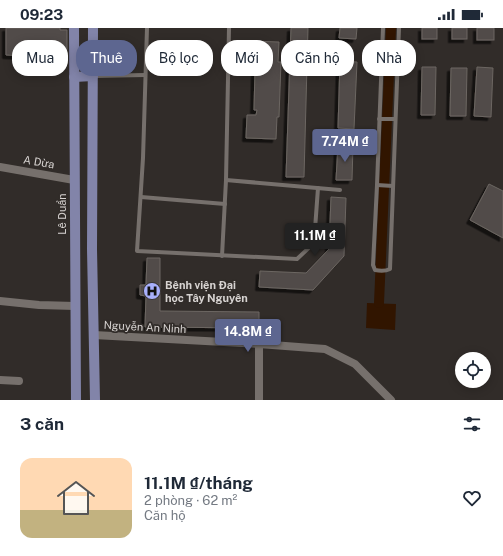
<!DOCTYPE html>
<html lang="vi">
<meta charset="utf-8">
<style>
body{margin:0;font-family:"Public Sans",sans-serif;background:#f2f2f3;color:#1f2937;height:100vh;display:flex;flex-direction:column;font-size:15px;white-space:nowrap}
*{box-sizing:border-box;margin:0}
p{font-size:13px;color:#747a83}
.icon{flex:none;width:22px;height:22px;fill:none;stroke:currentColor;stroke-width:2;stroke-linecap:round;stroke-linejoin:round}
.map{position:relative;height:372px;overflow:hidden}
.details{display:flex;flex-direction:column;background:#fff;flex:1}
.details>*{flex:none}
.guide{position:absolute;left:12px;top:12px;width:479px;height:36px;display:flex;gap:8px}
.controls{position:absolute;left:455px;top:324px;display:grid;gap:8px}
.controls a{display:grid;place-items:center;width:36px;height:36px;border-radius:50%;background:#fff;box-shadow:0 2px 10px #0003;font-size:20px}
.price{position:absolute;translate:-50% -34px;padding:0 9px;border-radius:4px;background:#5d6690;color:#fff;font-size:13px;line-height:26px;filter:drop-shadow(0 1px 2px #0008)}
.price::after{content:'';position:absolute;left:50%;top:24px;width:12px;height:9px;margin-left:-6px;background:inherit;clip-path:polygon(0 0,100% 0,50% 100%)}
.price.selected{background:#222;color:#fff}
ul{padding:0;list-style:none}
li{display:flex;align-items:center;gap:12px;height:100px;padding:0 20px}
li+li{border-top:1px solid #e0e1e3}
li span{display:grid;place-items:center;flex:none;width:112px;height:80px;border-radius:12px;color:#555}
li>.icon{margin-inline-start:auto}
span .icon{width:48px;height:48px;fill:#fffc;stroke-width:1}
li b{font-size:17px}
h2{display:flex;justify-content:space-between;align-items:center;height:48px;padding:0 20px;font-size:17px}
.chip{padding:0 14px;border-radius:16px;background:#fff;box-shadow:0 2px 10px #0003;font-size:14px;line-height:36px}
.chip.selected{background:#5d6690;color:#fff}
.status{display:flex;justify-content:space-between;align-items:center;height:28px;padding:0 20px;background:#fff;direction:ltr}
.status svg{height:11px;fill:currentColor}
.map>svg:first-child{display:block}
.water{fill:#311500}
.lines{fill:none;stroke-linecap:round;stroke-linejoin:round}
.canal{stroke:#311500;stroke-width:10}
.building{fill:#514c48;stroke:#6c6662;filter:url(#shadow)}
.lane{stroke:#76706c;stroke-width:4}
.street{stroke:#76706c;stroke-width:8}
.primary{stroke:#8284a9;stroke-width:10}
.labels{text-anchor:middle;stroke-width:3.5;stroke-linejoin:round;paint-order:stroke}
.street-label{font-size:11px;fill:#d7d3d1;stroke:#312c29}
.poi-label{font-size:11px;font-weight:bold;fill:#d7d3d1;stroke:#312c29;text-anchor:start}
</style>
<div class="status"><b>09:23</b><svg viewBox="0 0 49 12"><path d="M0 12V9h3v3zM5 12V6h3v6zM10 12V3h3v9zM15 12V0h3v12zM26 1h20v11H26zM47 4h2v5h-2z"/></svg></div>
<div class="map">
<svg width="503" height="372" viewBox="0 0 503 372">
<defs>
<filter id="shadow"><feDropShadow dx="-3.5" dy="3.5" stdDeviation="0" flood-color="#0009"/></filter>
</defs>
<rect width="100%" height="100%" fill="#312c29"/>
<polygon class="water" points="367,275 396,276 395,302 366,300"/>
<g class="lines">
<polyline class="canal" points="379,275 391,0"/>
</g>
<g class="building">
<polygon points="6,0 60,0 60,2 67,2 67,21 64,28 59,32 54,32 51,29 6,27"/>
<polygon points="291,0 308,0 304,149 286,149"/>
<polygon points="340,0 357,0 356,11 339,10"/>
<rect x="422" y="0" width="15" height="11"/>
<rect x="452" y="0" width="15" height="11"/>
<rect x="477" y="0" width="17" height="12"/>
<polygon points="250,13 279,14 278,34 281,34 279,89 277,89 276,111 246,110 247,87 256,87 257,82 254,82 255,43 259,43 259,34 249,34"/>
<polygon points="340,33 357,34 354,101 338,100"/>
<polygon points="422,39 436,39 435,87 421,87"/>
<polygon points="477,39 493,40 491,89 474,88"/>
<polygon points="451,40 467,40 466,88 450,88"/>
<polygon points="338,117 353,118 352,152 336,152"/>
<polygon points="489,156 503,163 503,210 470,192"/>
<polygon points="331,169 346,170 344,228 313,262 259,259 260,243 306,245 329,221"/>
<polygon points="147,230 160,230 160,283 259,284 259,300 145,299 146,268 140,267 140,257 146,257"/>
</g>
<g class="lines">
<g class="lane">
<polyline points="147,0 143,130 137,223 297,231 314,215 318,160"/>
<path d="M383 0 377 157 373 237 375 242C380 243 386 243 390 241L399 0"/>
<polyline points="382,21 399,22"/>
<polyline points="94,48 145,47"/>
<polyline points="379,91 395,91"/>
<polyline points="226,152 229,0"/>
<polyline points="377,157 393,158"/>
<polyline points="141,169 225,176"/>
<polyline points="222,228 226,152 340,162"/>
</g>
<g class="street">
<polyline points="0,139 74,152"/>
<polyline points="0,273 39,277 75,278"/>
<polyline points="94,307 259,316 325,321 355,336 391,372"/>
<polyline points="259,316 259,372"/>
<polyline points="0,352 19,353"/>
</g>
<g class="primary">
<polyline points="74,0 76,372"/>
<polyline points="93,0 92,221 95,372"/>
<polyline points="74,49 93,48"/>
</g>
</g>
<defs>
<g id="hospital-disc" transform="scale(0.9)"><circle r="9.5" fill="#a8b0fc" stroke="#312c29"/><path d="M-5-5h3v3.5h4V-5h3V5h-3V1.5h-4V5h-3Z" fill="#111"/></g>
</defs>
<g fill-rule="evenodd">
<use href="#hospital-disc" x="152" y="263"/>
</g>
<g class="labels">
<g class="street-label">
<text transform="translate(39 134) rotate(10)" y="4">A Dừa</text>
<text transform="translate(62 186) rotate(-90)" y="4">Lê Duẩn</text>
<text transform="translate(145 299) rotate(3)" y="4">Nguyễn An Ninh</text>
</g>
<g class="poi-label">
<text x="165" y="261">Bệnh viện Đại<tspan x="165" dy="13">học Tây Nguyên</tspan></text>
</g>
</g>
</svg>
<div class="controls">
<a><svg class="icon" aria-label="locate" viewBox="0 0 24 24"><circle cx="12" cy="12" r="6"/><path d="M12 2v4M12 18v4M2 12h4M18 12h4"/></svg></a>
</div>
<b class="price" style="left:345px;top:135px">7.74M ₫</b>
<b class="price selected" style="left:315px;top:229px">11.1M ₫</b>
<b class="price" style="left:248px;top:325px">14.8M ₫</b>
<div class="guide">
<a class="chip">Mua</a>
<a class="chip selected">Thuê</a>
<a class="chip">Bộ lọc</a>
<a class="chip">Mới</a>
<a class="chip">Căn hộ</a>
<a class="chip">Nhà</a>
</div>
</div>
<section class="details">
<h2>3 căn<svg class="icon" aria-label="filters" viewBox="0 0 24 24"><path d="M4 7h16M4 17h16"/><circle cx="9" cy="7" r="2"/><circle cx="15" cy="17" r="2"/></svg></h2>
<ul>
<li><span style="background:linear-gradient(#ffd9b3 65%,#c2b280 0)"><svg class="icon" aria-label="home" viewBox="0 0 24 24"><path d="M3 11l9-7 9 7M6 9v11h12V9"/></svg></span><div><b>11.1M ₫/tháng</b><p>2 phòng · 62 m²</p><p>Căn hộ</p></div><svg class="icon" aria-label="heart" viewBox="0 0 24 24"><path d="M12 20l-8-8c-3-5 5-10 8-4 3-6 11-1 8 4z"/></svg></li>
</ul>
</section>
